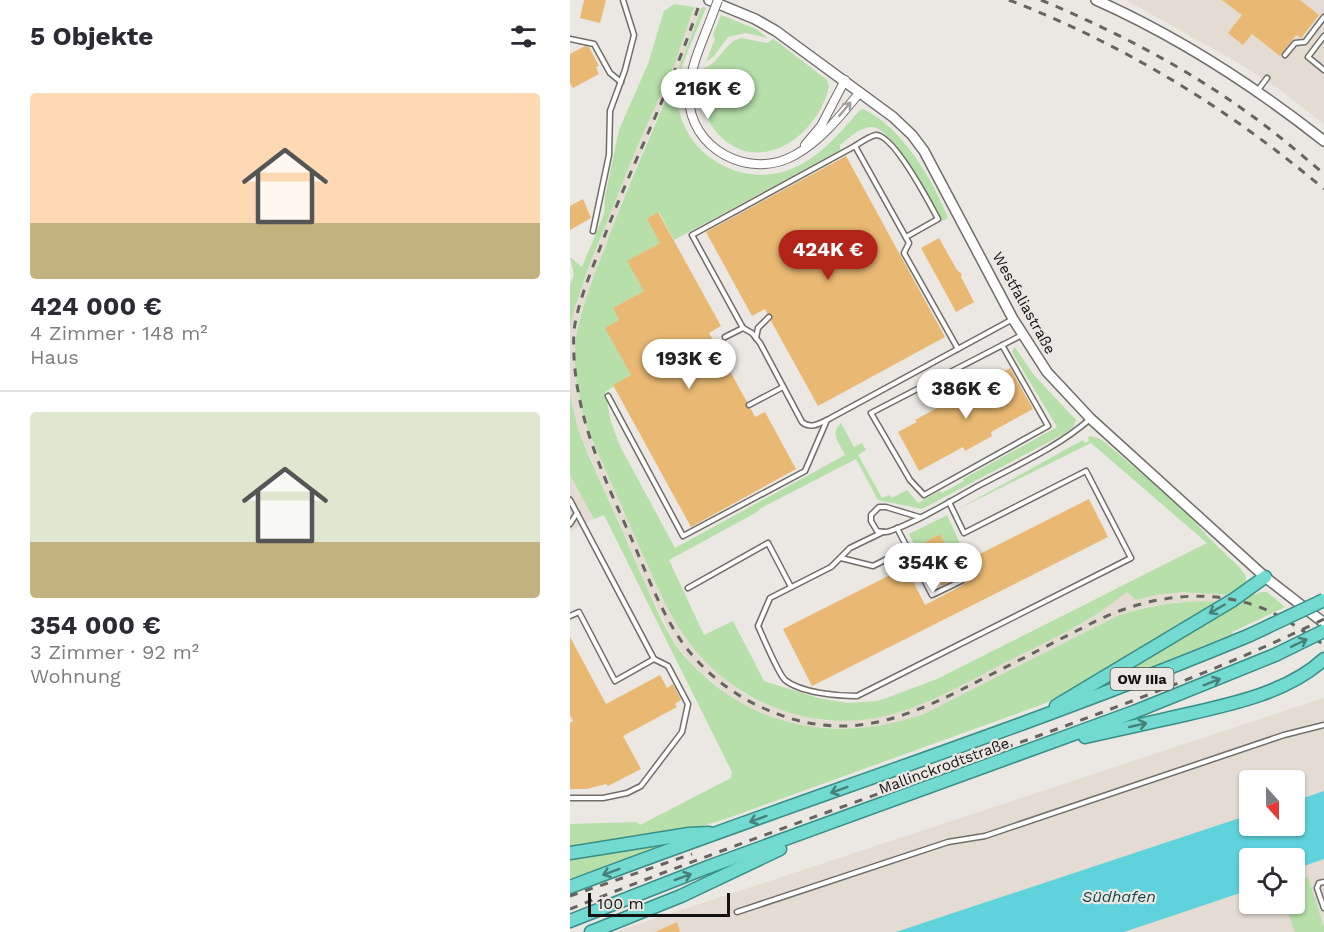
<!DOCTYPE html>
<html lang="de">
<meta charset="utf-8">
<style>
body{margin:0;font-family:"Work Sans",sans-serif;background:#f7f7f7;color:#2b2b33;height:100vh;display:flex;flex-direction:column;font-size:22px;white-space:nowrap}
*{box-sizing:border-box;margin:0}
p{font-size:20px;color:#7c7c81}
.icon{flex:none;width:33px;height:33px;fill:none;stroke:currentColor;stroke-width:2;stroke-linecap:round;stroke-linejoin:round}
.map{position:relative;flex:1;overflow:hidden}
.sheet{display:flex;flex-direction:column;background:#fff;width:570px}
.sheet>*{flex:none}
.needle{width:39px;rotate:159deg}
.fabs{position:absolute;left:669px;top:770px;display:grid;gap:12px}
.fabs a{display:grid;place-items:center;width:66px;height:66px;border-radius:6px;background:#fff;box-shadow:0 2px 4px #0004;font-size:30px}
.scale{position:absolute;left:18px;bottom:15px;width:142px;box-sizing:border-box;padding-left:6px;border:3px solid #131210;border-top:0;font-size:16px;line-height:21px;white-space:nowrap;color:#131210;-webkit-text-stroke:4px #ebe7e3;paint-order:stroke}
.price{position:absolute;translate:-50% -51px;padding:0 14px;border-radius:21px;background:#fff;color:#222;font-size:20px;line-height:39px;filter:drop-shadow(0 2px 3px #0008)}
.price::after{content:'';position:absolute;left:50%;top:36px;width:18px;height:14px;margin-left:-9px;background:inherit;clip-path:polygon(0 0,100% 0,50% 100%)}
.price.on{background:#b2231a;color:#fff}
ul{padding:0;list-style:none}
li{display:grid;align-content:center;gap:12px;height:318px;padding:0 30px}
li+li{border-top:2px solid #e1e1e2}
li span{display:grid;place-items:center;height:186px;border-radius:6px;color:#555}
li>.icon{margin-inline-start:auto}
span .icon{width:108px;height:108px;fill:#fffc;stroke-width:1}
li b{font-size:26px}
h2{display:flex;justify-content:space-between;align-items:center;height:72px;padding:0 30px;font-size:26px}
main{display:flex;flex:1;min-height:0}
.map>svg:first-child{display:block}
.built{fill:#e4dcd2;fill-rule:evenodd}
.green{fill:#b6dfa9}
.water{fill:#5fd2db}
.building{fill:#e9b973}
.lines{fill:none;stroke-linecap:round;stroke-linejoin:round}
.service-casing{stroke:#706d69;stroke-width:7}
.minor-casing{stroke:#706d69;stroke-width:10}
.tertiary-casing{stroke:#706d69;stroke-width:12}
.trunk-casing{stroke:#398e86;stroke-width:15}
.service{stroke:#fff;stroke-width:4}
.minor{stroke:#fff;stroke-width:8}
.tertiary{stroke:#fff;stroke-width:9}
.trunk{stroke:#72dad0;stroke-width:12}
.rail{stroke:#666461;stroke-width:3;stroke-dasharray:8 8;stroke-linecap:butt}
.minor-bridge-casing{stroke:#706d69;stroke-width:10;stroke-linecap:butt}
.trunk-bridge-casing{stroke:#398e86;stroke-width:15;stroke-linecap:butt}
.minor-bridge{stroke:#fff;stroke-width:8}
.trunk-bridge{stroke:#72dad0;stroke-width:12}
.oneway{stroke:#a1a09f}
.oneway2{stroke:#47807a}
.labels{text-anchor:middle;stroke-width:4.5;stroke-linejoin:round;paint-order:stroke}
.shield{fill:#ebe7e3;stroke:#54524f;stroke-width:1.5}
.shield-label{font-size:14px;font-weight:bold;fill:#131210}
.street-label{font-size:15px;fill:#131210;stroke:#ebe7e3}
.water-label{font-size:16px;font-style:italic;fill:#0f4448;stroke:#ebe7e3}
</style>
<main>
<section class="sheet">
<h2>5 Objekte<svg class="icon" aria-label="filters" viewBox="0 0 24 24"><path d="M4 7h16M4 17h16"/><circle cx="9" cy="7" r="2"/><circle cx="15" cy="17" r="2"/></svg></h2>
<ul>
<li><span style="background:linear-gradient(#ffd9b3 70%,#c2b280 0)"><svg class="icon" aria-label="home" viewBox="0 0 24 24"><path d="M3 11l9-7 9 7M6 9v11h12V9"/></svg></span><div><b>424 000 €</b><p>4 Zimmer · 148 m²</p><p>Haus</p></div></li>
<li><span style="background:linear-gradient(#dfe7d0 70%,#c2b280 0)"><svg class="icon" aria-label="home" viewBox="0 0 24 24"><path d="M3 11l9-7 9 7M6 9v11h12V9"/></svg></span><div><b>354 000 €</b><p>3 Zimmer · 92 m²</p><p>Wohnung</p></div></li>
</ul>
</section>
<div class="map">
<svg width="754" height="932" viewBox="0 0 754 932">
<rect width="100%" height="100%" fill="#ebe7e3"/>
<g class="built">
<polygon points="556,0 754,0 754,124 706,87 665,61"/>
<polygon points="124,7 131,9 118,46 58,184 11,312 6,340 6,376 10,401 17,428 100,614 113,634 159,683 175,694 203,707 227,715 256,721 285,720 314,716 365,698 513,623 557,592 566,600 585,595 612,592 659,595 647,602 606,602 576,607 547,616 354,714 333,721 296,729 238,727 211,721 189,713 166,702 120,662 105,643 78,589 8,429 0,395 0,328 4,310 17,271 67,147 105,63"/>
<polygon points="0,475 24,519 0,531"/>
<path d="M754 698V932H45L578 756ZM680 780H724V825H680ZM680 858H724V903H680Z"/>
</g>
<g class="green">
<polygon points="104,4 124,7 105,63 67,147 17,271 4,310 0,328 0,285 4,275 0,257 12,267 34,214 35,197 49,130 78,64 94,11"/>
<path d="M133 7 136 8 135 10C127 31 109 67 107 88 104 146 162 188 216 171 248 160 268 135 290 110L293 109C332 127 363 180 378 218L373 221C362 202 324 130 303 127 290 126 279 138 270 145V150L104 240 89 212 77 219 90 243 58 261 74 291 43 308 49 320 36 328 61 375 35 392 41 422 50 446 105 548 275 455C270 444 259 434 271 423L284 447 292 443 296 450 288 455 312 498 319 495 322 498 337 490 348 503 370 491 372 493 394 481 393 479 487 427 442 352 445 347 463 374 506 420 503 427 494 434 352 509 308 500 286 459 191 508 187 512 99 560 134 635 163 621 194 681 248 698 278 703 307 701 322 696 367 679 637 543 521 443 388 509 513 440 515 443 519 441 518 437 521 436 532 440 616 511 638 537 671 569 676 576V582L671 589 659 595 612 592 585 595 566 600 557 592C542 603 528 614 512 623 485 639 455 652 427 667 391 685 355 707 315 716 237 734 157 699 113 634 96 610 86 583 74 557 55 514 36 471 17 428 9 399 2 368 6 338 11 307 23 279 34 250 63 169 103 91 131 9Z"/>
<polygon points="151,15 186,29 198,38 176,33 158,37 144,56 136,62 145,39 143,35"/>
<path d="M171 38 197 43 203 39 209 43 257 80 259 86C248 138 184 181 144 129 136 118 131 104 131 91 130 83 133 75 134 68 150 63 154 42 171 38Z"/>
<path d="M0 395 8 429 17 452C34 490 51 527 67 565 79 591 90 620 105 644 114 658 127 669 139 680 199 733 281 740 354 714L547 616C581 605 612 600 647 602L632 611 623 619 476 703 161 817 120 830 0 848V824L66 822 70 825 161 778 162 772 34 515 24 519 0 475Z"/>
<polygon points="377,515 392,548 386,551 383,545 377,548 370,534 351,544 360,561 354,564 339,534"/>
<polygon points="690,592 697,592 715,607 662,632 662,634 522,691 683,593 685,595"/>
<polygon points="95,844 0,879 0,859"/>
<polygon points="738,877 754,928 754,932 725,932 715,903 724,903 725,881"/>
</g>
<polygon class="water" points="754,791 754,859 725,869 724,858 680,858 679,890 554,932 326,932 679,815 680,825 724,825 725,801"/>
<g class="building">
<polygon points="14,0 36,0 30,23 10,18"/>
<polygon points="652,0 730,0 749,15 731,38 726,35 710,56 682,34 673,45 658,33 672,15"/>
<polygon points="15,46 19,47 29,66 26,67 29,74 3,88 0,83 0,54"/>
<polygon points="276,156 375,337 248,406 201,321 202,315 197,313 195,309 182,316 136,232"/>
<polygon points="13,199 21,218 0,230 0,206"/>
<polygon points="88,212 151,326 139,333 177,402 176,407 181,409 185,417 195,412 226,469 121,527 43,385 61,375 35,328 49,320 43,308 74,291 57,261 90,243 77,219"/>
<polygon points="369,238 387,270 392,274 391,277 404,302 386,312 351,248"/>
<polygon points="440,368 463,409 421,432 422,436 395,451 393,447 349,471 328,432 347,422 345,420"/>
<polygon points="519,499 538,537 242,686 213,629 336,567 355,605 393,585 395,581 394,578 390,577 372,586 351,544 370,534 386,566"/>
<polygon points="0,637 36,704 90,675 97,688 103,684 111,700 105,704 107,707 53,736 71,769 38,786 36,784 17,789 0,789 0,723 3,721 0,715"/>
<polygon points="107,922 110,932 85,932"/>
</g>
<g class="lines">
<g class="service-casing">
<g id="service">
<polyline points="754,36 738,57 754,70"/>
<polyline points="0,39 24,44 40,73 51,82"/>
<polyline points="715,55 725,43 735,42 754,17"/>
<polyline points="688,90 697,78"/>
<path d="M285 146C291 142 300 136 306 135 324 135 360 204 368 219L336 237"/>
<polyline points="23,231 39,155 40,111 55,70 64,35 53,0"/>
<polyline points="155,337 173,328"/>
<polyline points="186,338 188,328 199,317"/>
<polyline points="432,345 478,426 354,495 340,480 301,413 452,335"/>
<polyline points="38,396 113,536 235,471 257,420 443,319"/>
<polyline points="179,405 213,387"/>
<path d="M257 420C249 424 240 429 232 422L190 343 182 333 173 328 122 235 285 146 339 243 334 253 388 349"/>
<polyline points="0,500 84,659 45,681 9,612 0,616"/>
<path d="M349 517 316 507H309L301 515V521L307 531C312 532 316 533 320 531 347 522 381 501 406 487 445 466 487 448 520 419"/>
<polyline points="0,524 7,513"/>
<polyline points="327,528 362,595 391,581"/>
<path d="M313 532 280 548 261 567 200 598 188 626C193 637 208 673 215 680 231 693 268 696 287 696L561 558 516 471 394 533 379 502"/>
<polyline points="271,558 303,566 325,555"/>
<polyline points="118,588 198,543 221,587"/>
<polyline points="0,798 33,798 57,793 71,786 112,732 118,704 98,666 84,659"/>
<polyline points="754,882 749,883 747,888 754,908"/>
<polyline points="167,912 378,842 415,836 714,735 754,725"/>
</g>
</g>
<g class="minor-casing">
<g id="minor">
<path d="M140 21C131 45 119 69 119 96 119 149 180 181 225 155 252 140 271 115 290 92"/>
<polyline points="235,145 251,126 275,80"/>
</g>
</g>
<g class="tertiary-casing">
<g id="tertiary">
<polyline points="139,0 185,19 206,31 323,117 342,135 354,151 443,319 477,372 521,419 695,577 754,623"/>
<path d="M526 0C609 37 683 85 754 141"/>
</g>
</g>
<g class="trunk-casing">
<g id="trunk">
<polyline points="486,706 663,600 695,577"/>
<path d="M515 737C542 731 569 725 596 719 647 707 715 696 754 659"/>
<polyline points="0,853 119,834 139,833"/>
<path d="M0 887C226 801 457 728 680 635"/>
<polyline points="0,921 138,867 564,712 705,655"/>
<polyline points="21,932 111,896 210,849"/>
</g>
</g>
<use href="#service" class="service"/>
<use href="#minor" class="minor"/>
<use href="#tertiary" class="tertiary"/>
<use href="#trunk" class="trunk"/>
<g class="rail">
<path d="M439 0C555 45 659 109 754 189"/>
<path d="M471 0C538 28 605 62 664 103 696 125 725 149 754 174"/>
<path d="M128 8C101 90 60 167 30 248 20 275 8 302 4 330 0 404 30 469 59 533 75 569 89 609 112 642 132 670 160 693 191 707 279 748 341 716 420 675 456 657 492 638 528 620 581 595 643 586 699 611 718 620 736 633 754 645"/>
<polyline points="0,896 122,854"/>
<path d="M0 909C136 855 275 806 413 756 528 714 644 673 754 619"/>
</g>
<g class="minor-bridge-casing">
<polyline id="minor-bridge" points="140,21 148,0"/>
</g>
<g class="trunk-bridge-casing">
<g id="trunk-bridge">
<polyline points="680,635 754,600"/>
<polyline points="705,655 754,631"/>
</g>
</g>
<use href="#minor-bridge" class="minor-bridge"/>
<use href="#trunk-bridge" class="trunk-bridge"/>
</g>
<defs><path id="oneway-shaft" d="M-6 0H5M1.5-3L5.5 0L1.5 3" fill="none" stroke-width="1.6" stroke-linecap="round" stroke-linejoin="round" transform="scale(1.5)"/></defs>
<use class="oneway" href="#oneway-shaft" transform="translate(275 109) rotate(-50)"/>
<g class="oneway2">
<use href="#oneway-shaft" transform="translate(647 609) rotate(150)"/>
<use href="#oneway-shaft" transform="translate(729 643) rotate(-26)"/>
<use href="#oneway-shaft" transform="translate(642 682) rotate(-22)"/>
<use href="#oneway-shaft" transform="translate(568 725) rotate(-13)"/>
<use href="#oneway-shaft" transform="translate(269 790) rotate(160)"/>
<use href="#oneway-shaft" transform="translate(188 819) rotate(160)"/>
<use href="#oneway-shaft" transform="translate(41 872) rotate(159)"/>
<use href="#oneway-shaft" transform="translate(113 877) rotate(-21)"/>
</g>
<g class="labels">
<rect class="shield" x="540.5" y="668" width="63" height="22" rx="4.5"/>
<g class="shield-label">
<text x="572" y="684">OW IIIa</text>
</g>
<g class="street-label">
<text transform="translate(454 303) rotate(61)" y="5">Westfaliastraße</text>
<text transform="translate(374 766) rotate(-20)" y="5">Mallinckrodtstraße</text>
</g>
<g class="water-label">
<text x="549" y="902">Südhafen</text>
</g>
</g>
</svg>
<div class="fabs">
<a><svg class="needle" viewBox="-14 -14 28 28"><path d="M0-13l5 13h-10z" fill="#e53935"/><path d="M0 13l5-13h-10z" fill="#7c7c81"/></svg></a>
<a><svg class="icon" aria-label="locate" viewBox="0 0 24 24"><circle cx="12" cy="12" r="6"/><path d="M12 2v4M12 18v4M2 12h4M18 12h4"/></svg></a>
</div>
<div class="scale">100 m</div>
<b class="price" style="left:138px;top:120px">216K €</b>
<b class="price on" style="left:258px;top:281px">424K €</b>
<b class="price" style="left:119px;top:390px">193K €</b>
<b class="price" style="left:396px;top:420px">386K €</b>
<b class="price" style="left:363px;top:594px">354K €</b>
</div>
</main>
